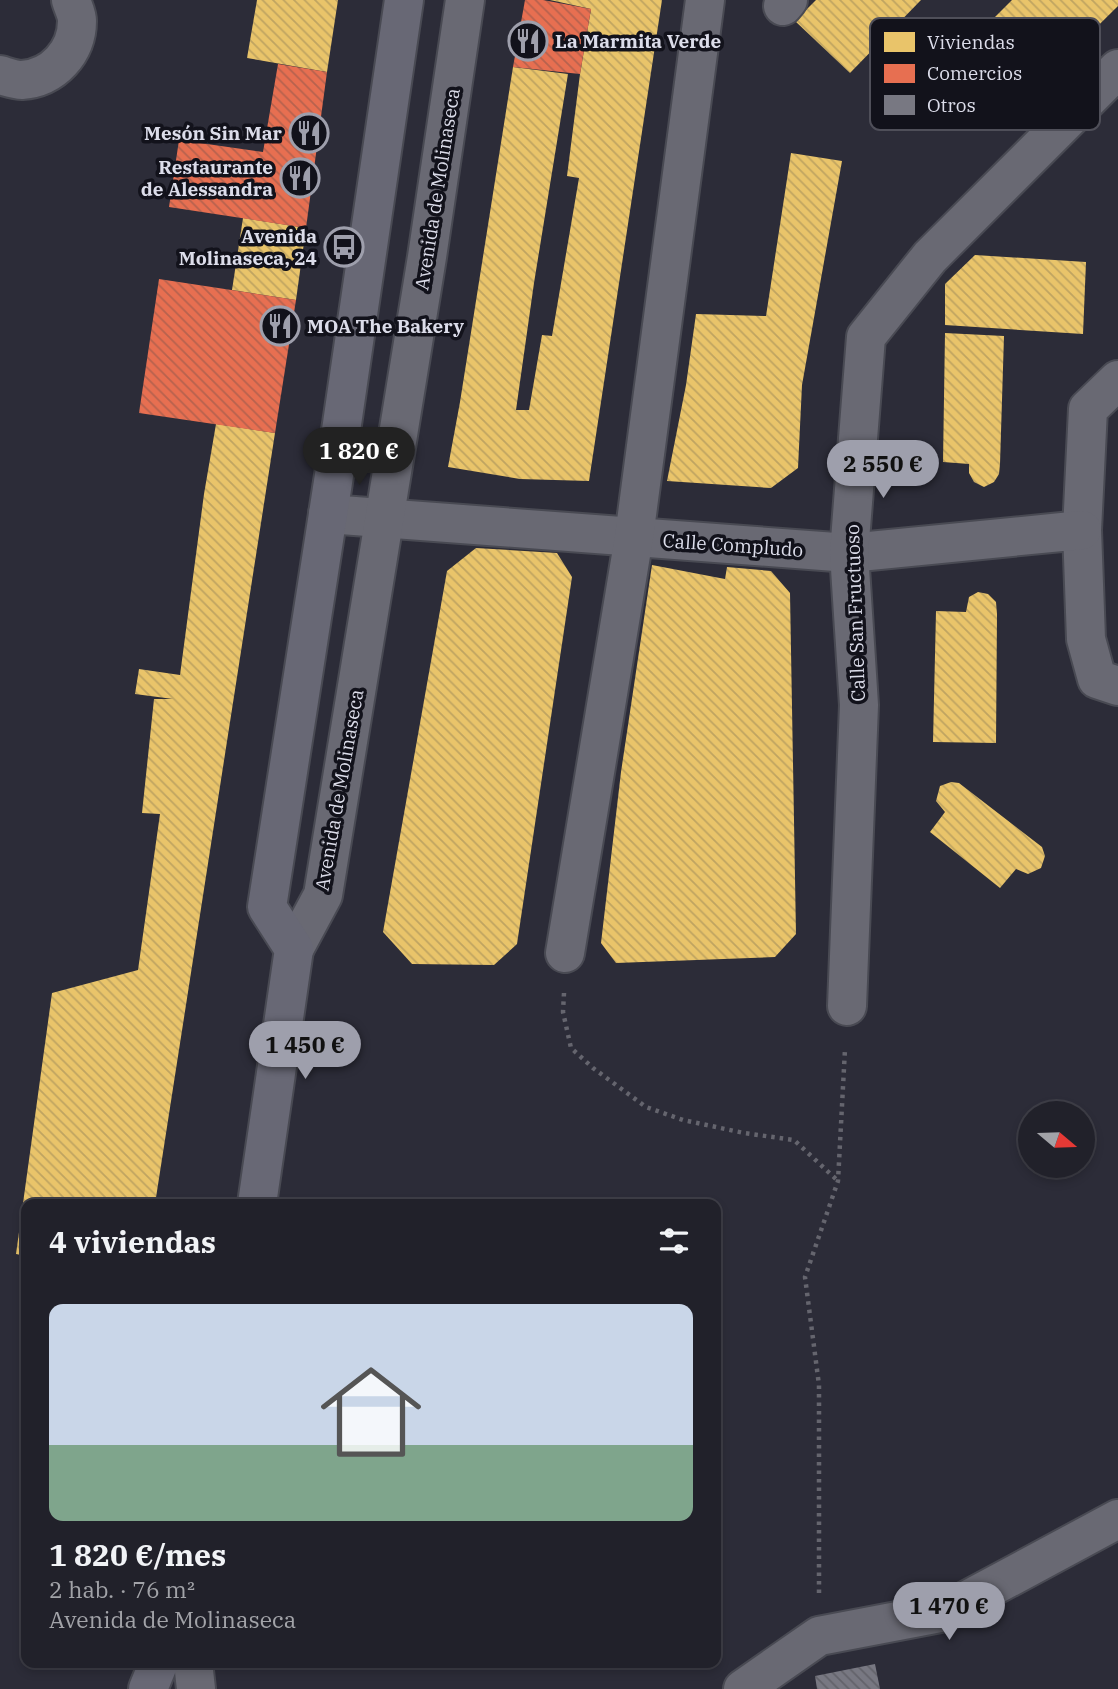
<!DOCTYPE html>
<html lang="es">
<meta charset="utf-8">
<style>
body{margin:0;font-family:"IBM Plex Serif",serif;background:#292932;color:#f1f3f6;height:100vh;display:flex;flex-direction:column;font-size:26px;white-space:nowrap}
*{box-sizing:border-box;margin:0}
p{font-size:23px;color:#a2a3a8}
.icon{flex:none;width:38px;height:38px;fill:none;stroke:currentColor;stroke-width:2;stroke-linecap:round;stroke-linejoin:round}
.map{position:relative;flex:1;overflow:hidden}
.sheet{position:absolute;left:21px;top:1199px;width:700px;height:469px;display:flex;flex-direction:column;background:#21212a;border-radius:14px;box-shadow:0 4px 10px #0003,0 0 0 2px #3e3e47}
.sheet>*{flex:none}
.needle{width:46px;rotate:109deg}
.controls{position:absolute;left:1018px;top:1101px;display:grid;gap:14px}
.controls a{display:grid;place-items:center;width:77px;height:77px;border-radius:50%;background:#21212a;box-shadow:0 4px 10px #0003,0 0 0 2px #3e3e47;font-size:35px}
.price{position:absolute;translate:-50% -60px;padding:0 16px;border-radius:24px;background:#9e9fac;color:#111;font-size:23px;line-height:46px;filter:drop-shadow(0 2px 4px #0008)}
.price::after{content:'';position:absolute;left:50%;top:42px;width:21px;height:16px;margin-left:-10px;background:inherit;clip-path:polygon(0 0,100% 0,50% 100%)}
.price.current{background:#222;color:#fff}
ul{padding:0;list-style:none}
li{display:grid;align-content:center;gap:14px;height:371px;padding:0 28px}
li span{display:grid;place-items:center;height:217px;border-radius:14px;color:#555}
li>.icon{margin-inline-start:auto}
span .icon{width:126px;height:126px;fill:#fffc;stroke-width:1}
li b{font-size:30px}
h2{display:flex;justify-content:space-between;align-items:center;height:84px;padding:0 28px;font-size:30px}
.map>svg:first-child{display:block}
.homes{fill:url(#homes-back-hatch)}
.shops{fill:url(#shops-back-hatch)}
.building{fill:url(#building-back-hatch)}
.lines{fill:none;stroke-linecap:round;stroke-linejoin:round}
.minor-casing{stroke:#494a53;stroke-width:42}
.major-casing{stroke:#494a53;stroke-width:42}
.path{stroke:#65656e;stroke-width:4.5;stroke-dasharray:3.5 5;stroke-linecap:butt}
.minor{stroke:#696973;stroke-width:38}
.major{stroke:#686875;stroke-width:38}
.labels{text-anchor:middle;stroke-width:7;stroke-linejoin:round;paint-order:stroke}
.poi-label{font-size:19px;font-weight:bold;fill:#dcddea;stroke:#12121b;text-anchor:end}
.street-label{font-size:19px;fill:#dcddea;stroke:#12121b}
.key{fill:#12121b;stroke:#4f4f59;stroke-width:2}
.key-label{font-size:19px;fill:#dcddea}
</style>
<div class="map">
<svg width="1118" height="1689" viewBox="0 0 1118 1689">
<defs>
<pattern id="homes-back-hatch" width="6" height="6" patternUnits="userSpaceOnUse" patternTransform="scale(1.75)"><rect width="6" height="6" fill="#e9c46a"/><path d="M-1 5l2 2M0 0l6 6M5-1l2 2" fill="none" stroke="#bfa461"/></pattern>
<pattern id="shops-back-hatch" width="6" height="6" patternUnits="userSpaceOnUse" patternTransform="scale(1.75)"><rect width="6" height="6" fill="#e76f51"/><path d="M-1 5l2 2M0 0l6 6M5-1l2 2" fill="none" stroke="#b6624e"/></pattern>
<pattern id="building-back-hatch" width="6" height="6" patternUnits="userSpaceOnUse" patternTransform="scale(1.75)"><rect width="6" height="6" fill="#787882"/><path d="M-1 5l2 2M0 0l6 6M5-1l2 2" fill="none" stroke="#62626a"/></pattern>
</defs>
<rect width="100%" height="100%" fill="#2c2c38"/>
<g class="homes">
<polygon points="257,0 338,0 327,72 247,58"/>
<polygon points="550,0 662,0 589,481 520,479 448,467 460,402 513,67 568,74 534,283 516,410 529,410 542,335 552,336 579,178 567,176 580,74 591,9"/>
<polygon points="816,0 921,0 850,73 795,21"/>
<polygon points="1012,0 1118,0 1118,6 1022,101 965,47"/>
<polygon points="791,153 842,161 802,385 798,468 771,488 667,481 686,385 696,314 766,316"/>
<polygon points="243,218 306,228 296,300 232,290"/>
<polygon points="975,255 1086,262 1083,334 945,325 945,284"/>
<polygon points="945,333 1004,336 1000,464 999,474 994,482 984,487 974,482 969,473 969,464 943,462"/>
<polygon points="216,424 275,433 155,1204 26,1204 26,1256 16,1254 52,993 138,970 160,814 142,813 154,699 173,699 135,694 139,669 180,675 204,494"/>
<polygon points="476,548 557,553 572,577 517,944 494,965 412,964 383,932 447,571"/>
<polygon points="652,565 725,579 727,567 771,571 790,593 796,934 775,957 616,963 601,943 621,772"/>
<polygon points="978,592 988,594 996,602 997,614 996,743 933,742 936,611 966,612 969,597"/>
<polygon points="951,782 959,783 1042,847 1045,856 1041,868 1028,874 1016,869 1000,888 930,832 945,812 936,801 940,786"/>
</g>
<g class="shops">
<polygon points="525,0 543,0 591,9 580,74 513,67"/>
<polygon points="278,64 327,72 306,228 169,207 179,140 263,152"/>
<polygon points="159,279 296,300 275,433 139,413"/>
</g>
<polygon class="building" points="875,1664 880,1689 817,1689 815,1676"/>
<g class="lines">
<g class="minor-casing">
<g id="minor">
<polyline points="783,6 788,0"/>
<path d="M0 75C7 77 15 80 22 80 53 78 77 52 77 21 77 14 73 7 71 0"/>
<polyline points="1118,380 1088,409 1082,530 1086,639 1097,679 1118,686"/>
<polyline points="328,514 849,553 1082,530"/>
<polyline points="294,949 323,895 427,257 465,0"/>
<polyline points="565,953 634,537 705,0"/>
<polyline points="847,1006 859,705 849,553 866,337 930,257 1118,69"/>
<polyline points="193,1662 196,1689"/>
<polyline points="743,1689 819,1636 945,1612 1118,1519"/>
</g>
</g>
<g class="major-casing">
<g id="major">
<polyline points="257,1204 294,949 267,907 342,424 404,0"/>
<polyline points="148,1689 159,1662"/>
</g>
</g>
<g class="path">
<polyline points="564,993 563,1012 571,1048 593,1068 646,1107 683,1120 744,1133 794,1140 837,1180"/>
<polyline points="819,1593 819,1385 805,1277 838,1181 845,1049"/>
</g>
<use href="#minor" class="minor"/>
<use href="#major" class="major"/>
</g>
<defs>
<g id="restaurant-ring" transform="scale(2.0125)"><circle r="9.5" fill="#12121b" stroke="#9e9fac" stroke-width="1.5"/><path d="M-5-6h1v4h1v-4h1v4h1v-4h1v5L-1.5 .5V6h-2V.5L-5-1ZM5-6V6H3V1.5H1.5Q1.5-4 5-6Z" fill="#9e9fac"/></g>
<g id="bus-ring" transform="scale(2.0125)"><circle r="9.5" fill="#12121b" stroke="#9e9fac" stroke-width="1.5"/><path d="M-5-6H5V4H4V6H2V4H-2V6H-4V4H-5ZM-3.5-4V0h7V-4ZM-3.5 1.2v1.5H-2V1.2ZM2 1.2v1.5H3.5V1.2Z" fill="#9e9fac"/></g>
</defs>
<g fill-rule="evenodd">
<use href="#restaurant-ring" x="528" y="41"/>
<use href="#restaurant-ring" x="309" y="133"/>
<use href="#restaurant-ring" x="300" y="178"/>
<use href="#bus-ring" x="344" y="247"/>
<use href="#restaurant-ring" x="280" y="326"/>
</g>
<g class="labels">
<g class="poi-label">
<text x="555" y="48" text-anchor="start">La Marmita Verde</text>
<text x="282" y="140">Mesón Sin Mar</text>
<text x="273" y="174">Restaurante<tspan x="273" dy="22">de Alessandra</tspan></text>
<text x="317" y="243">Avenida<tspan x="317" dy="22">Molinaseca, 24</tspan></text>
<text x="307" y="333" text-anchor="start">MOA The Bakery</text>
</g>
<g class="street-label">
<text transform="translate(437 189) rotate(-81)" y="7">Avenida de Molinaseca</text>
<text transform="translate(733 545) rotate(4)" y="7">Calle Compludo</text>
<text transform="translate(855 613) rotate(-92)" y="7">Calle San Fructuoso</text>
<text transform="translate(339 790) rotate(-80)" y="7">Avenida de Molinaseca</text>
</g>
</g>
<rect x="870" y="18" width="230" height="112" rx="10" class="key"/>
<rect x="884" y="32" width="31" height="20" fill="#e9c46a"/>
<rect x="884" y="64" width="31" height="19" fill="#e76f51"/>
<rect x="884" y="95" width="31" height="20" fill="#787882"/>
<g class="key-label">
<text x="927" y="49">Viviendas</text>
<text x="927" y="80">Comercios</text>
<text x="927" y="112">Otros</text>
</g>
</svg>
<div class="controls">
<a><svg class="needle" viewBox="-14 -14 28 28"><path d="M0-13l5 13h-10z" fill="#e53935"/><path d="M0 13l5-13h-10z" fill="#a2a3a8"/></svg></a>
</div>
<b class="price current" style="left:359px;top:487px">1 820 €</b>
<b class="price" style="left:883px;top:500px">2 550 €</b>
<b class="price" style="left:305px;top:1081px">1 450 €</b>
<b class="price" style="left:949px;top:1642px">1 470 €</b>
<section class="sheet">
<h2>4 viviendas<svg class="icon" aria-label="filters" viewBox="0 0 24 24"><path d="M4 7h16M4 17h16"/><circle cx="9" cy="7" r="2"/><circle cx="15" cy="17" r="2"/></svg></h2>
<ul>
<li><span style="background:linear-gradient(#c9d6e8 65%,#7fa58c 0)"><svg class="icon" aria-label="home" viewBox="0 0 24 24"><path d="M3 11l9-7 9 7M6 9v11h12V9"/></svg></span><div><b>1 820 €/mes</b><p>2 hab. · 76 m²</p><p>Avenida de Molinaseca</p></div></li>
</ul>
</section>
</div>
